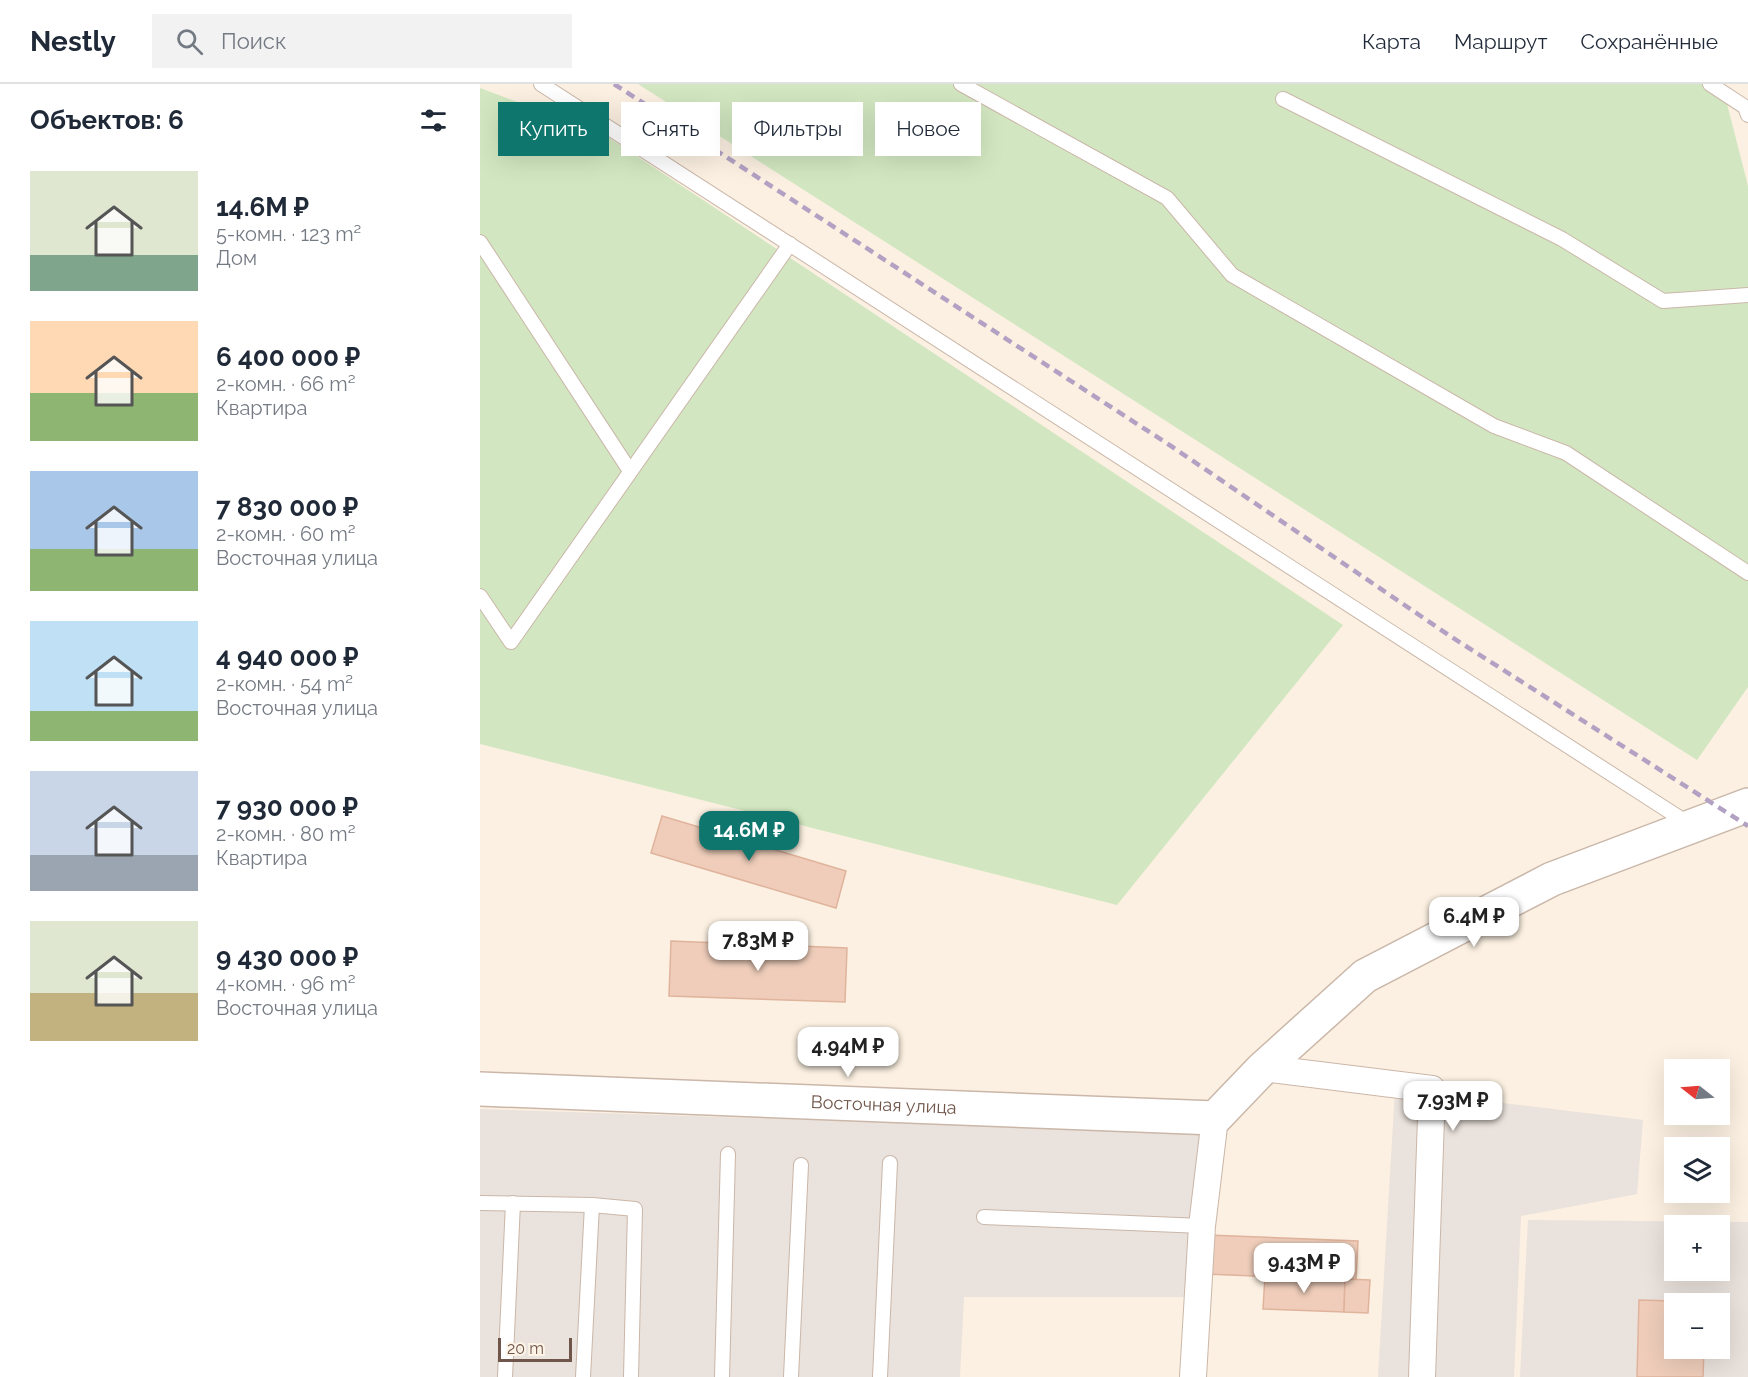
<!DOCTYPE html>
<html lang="ru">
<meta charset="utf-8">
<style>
body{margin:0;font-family:Raleway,sans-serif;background:#f2f2f3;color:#1f2937;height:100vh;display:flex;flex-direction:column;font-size:22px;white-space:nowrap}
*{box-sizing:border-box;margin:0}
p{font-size:20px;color:#747a83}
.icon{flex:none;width:33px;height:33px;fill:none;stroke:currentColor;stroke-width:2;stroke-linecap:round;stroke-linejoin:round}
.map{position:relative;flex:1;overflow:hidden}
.panel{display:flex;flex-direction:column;background:#fff;width:480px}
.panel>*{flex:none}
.hud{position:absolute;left:18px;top:18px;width:570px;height:54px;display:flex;gap:12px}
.needle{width:39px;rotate:287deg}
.fabs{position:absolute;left:1184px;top:975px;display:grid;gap:12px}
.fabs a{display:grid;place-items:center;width:66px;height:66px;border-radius:0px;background:#fff;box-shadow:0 6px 24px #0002;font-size:30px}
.scale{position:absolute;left:18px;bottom:15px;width:74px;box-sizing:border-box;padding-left:6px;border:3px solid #70564a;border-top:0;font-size:16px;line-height:21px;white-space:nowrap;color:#70564a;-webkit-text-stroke:4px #fef4e7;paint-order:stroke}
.price{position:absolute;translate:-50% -51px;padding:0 14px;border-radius:12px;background:#fff;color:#222;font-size:20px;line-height:39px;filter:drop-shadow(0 2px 3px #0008)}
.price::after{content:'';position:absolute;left:50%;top:36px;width:18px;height:14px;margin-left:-9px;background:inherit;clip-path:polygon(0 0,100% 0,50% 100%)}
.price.active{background:#0f766e;color:#fff}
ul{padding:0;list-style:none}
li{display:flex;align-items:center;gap:18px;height:150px;padding:0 30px}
li span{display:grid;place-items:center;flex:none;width:168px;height:120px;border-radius:0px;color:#555}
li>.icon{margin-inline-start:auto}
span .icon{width:72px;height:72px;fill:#fffc;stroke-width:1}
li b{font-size:26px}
h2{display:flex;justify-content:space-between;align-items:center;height:72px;padding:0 30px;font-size:26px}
.chip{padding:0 21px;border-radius:0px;background:#fff;box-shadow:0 6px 24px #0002;font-size:21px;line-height:54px}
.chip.active{background:#0f766e;color:#fff}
header{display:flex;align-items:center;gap:36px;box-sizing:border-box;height:84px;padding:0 30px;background:#fff;border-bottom:2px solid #e0e1e3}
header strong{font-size:28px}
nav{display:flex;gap:33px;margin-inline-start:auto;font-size:21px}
.search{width:420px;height:54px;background:#f2f2f3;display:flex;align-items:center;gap:15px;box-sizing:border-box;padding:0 21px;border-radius:0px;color:#747a83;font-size:22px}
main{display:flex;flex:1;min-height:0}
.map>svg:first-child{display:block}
.industrial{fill:#eae2dc;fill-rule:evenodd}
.green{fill:#d2e7c1}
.building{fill:#efcdba;stroke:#e0b39c;stroke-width:1.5}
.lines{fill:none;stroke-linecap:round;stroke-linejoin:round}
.service-casing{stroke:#cab7a9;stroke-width:16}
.minor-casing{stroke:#cab7a9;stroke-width:28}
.tertiary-casing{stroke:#cab7a9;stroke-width:36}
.service{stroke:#fff;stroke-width:14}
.minor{stroke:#fff;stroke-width:26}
.tertiary{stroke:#fff;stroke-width:33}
.rail{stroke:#b2a1c3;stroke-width:4.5;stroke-dasharray:9 6;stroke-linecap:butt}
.labels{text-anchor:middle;stroke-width:6;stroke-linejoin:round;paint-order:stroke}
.street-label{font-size:18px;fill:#70564a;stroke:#fef4e7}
</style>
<header>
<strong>Nestly</strong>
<div class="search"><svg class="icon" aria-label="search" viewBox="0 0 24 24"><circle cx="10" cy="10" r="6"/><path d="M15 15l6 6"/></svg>Поиск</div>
<nav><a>Карта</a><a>Маршрут</a><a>Сохранённые</a></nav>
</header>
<main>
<section class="panel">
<h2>Объектов: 6<svg class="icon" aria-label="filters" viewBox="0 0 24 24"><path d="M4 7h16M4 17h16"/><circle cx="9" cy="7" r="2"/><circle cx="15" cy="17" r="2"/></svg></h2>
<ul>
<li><span style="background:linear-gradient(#dfe7d0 70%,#7fa58c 0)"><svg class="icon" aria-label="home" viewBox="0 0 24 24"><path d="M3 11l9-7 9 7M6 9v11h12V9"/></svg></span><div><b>14.6M ₽</b><p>5-комн. · 123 m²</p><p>Дом</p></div></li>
<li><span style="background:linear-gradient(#ffd9b3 60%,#8fb573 0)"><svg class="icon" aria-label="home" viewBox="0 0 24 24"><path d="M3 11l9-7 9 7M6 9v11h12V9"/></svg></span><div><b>6 400 000 ₽</b><p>2-комн. · 66 m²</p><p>Квартира</p></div></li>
<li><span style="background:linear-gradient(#a9c7e8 65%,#8fb573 0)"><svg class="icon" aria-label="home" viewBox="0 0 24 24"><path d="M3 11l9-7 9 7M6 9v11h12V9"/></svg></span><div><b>7 830 000 ₽</b><p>2-комн. · 60 m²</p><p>Восточная улица</p></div></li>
<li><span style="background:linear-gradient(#bfe0f5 75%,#8fb573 0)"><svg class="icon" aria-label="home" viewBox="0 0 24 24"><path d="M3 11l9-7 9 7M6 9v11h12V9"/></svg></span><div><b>4 940 000 ₽</b><p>2-комн. · 54 m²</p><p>Восточная улица</p></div></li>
<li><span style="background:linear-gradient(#c9d6e8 70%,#9aa5b1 0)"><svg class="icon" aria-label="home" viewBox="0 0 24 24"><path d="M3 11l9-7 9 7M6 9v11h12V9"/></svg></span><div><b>7 930 000 ₽</b><p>2-комн. · 80 m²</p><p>Квартира</p></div></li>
<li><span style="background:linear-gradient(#dfe7d0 60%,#c2b280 0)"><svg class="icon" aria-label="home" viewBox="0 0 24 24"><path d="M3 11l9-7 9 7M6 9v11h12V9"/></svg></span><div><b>9 430 000 ₽</b><p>4-комн. · 96 m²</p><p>Восточная улица</p></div></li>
</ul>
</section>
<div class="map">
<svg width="1268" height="1293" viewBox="0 0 1268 1293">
<rect width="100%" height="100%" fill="#fbf0e1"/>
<g class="industrial">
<polygon points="915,1006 1163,1036 1157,1110 1041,1132 1034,1293 898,1293"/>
<polygon points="0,1025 727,1049 715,1213 484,1213 480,1293 0,1293"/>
<path d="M1048 1136 1268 1138V1293H1040ZM1194 1142H1239V1186H1194ZM1194 1220H1239V1264H1194Z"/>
</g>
<g class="green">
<polygon points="158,0 1242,0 1268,102 1268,603 1217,676"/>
<polygon points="0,4 125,51 863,541 637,821 0,660"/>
</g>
<g class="building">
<polygon points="182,732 366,787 356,824 171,769"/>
<polygon points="191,857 367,864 365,918 189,912"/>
<polygon points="728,1151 878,1157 876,1196 726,1190"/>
<polygon points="785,1192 865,1195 864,1228 783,1225"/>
<polygon points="865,1195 890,1196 888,1229 864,1228"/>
<polygon points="1159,1216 1226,1218 1194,1220 1194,1264 1224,1264 1223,1293 1157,1293"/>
</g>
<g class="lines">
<g class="service-casing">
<g id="service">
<polyline points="61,0 1209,740"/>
<polyline points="481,0 687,114 752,191 1014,342 1086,369 1268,489"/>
<polyline points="1230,0 1265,23 1268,31"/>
<polyline points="803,15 1082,155 1183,217 1268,211"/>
<polyline points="0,158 150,387"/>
<polyline points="0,512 31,558 310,160"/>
<polyline points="0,1119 112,1121 155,1125 151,1293"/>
<polyline points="504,1133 722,1142"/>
<polyline points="25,1293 33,1119"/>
<polyline points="103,1293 112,1121"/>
<polyline points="242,1293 248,1070"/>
<polyline points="311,1293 321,1081"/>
<polyline points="400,1293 410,1079"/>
</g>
</g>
<g class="minor-casing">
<g id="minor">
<polyline points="783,984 952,1005 942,1293"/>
<polyline points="713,1293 722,1142 735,1034"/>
</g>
</g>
<g class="tertiary-casing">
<g id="tertiary">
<path id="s1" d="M0 1005 735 1034 783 984 885 892 1072 795 1268 721"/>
</g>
</g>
<use href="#service" class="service"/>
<use href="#minor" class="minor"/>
<use href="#tertiary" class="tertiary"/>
<polyline class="rail" points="134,0 691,362 970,552 1268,742"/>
</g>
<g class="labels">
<g class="street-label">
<text dy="6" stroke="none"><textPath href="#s1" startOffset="404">Восточная улица</textPath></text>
</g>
</g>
</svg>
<div class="fabs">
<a><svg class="needle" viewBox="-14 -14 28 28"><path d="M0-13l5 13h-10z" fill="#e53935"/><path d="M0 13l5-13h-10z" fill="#747a83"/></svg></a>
<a><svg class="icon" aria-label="layers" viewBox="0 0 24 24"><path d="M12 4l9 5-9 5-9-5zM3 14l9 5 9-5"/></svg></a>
<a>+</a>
<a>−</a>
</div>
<div class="scale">20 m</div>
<b class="price active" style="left:269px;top:778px">14.6M ₽</b>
<b class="price" style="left:994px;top:864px">6.4M ₽</b>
<b class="price" style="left:278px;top:888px">7.83M ₽</b>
<b class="price" style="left:368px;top:994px">4.94M ₽</b>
<b class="price" style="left:973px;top:1048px">7.93M ₽</b>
<b class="price" style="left:824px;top:1210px">9.43M ₽</b>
<div class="hud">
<a class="chip active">Купить</a>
<a class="chip">Снять</a>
<a class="chip">Фильтры</a>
<a class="chip">Новое</a>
</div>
</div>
</main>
